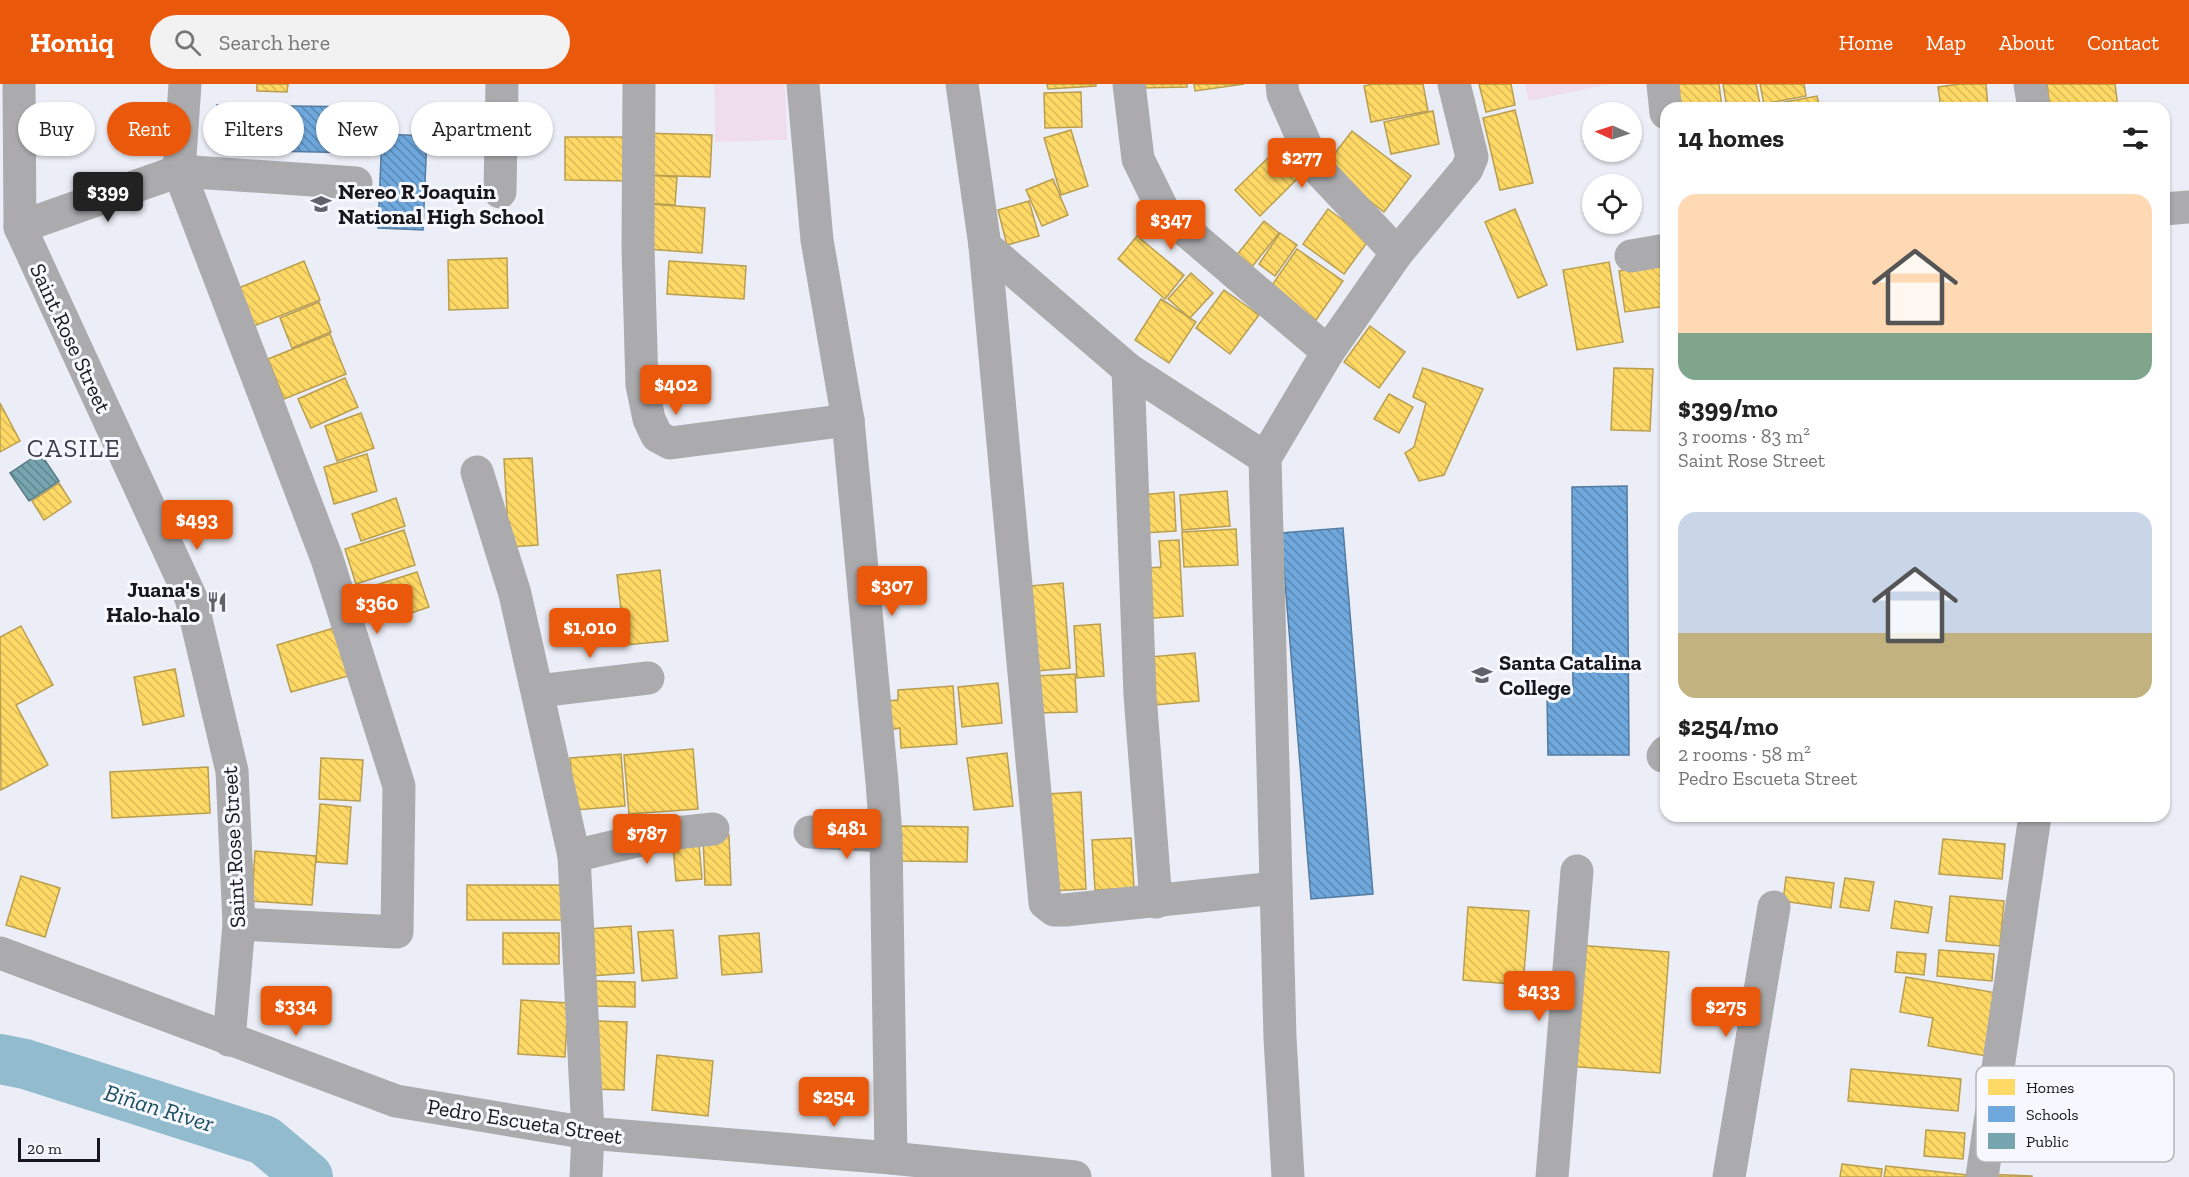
<!DOCTYPE html>
<meta charset="utf-8">
<style>
body{margin:0;font-family:"Zilla Slab",serif;background:#f2f2f2;color:#222;height:100vh;display:flex;flex-direction:column;font-size:22px;white-space:nowrap}
*{box-sizing:border-box;margin:0}
p{font-size:20px;color:#767676}
.icon{flex:none;width:33px;height:33px;fill:none;stroke:currentColor;stroke-width:2;stroke-linecap:round;stroke-linejoin:round}
.map{position:relative;flex:1;overflow:hidden}
.sheet{position:absolute;left:1660px;top:18px;width:510px;height:720px;display:flex;flex-direction:column;background:#fff;border-radius:18px;box-shadow:0 2px 4px #0004}
.sheet>*{flex:none}
.guide{position:absolute;left:18px;top:18px;width:570px;height:54px;display:flex;gap:12px}
.needle{width:39px;rotate:273deg}
.tools{position:absolute;left:1582px;top:18px;display:grid;gap:12px}
.tools a{display:grid;place-items:center;width:60px;height:60px;border-radius:50%;background:#fff;box-shadow:0 2px 4px #0004;font-size:30px}
.scale{position:absolute;left:18px;bottom:15px;width:82px;box-sizing:border-box;padding-left:6px;border:3px solid #16161c;border-top:0;font-size:16px;line-height:21px;white-space:nowrap;color:#16161c;-webkit-text-stroke:4px #f7f8ff;paint-order:stroke}
.price{position:absolute;translate:-50% -51px;padding:0 14px;border-radius:6px;background:#ea580c;color:#fff;font-size:20px;line-height:39px;filter:drop-shadow(0 2px 3px #0008)}
.price::after{content:'';position:absolute;left:50%;top:36px;width:18px;height:14px;margin-left:-9px;background:inherit;clip-path:polygon(0 0,100% 0,50% 100%)}
.price.on{background:#222;color:#fff}
ul{padding:0;list-style:none}
li{display:grid;align-content:center;gap:12px;height:318px;padding:0 18px}
li span{display:grid;place-items:center;height:186px;border-radius:18px;color:#555}
li>.icon{margin-inline-start:auto}
span .icon{width:108px;height:108px;fill:#fffc;stroke-width:1}
li b{font-size:26px}
h2{display:flex;justify-content:space-between;align-items:center;height:72px;padding:0 18px;font-size:26px}
.tag{padding:0 21px;border-radius:27px;background:#fff;box-shadow:0 2px 4px #0004;font-size:21px;line-height:54px}
.tag.on{background:#ea580c;color:#fff}
header{display:flex;align-items:center;gap:36px;box-sizing:border-box;height:84px;padding:0 30px;background:#ea580c;color:#fff}
header strong{font-size:28px}
nav{display:flex;gap:33px;margin-inline-start:auto;font-size:21px}
.search{width:420px;height:54px;background:#f2f2f2;display:flex;align-items:center;gap:15px;box-sizing:border-box;padding:0 21px;border-radius:33px;color:#767676;font-size:22px}
.map>svg:first-child{display:block}
.green{fill:#efddee}
.homes{fill:url(#homes-back-hatch);stroke:#b99e50;stroke-width:1.5}
.schools{fill:url(#schools-back-hatch);stroke:#547ca2;stroke-width:1.5}
.public{fill:url(#public-back-hatch);stroke:#597a83;stroke-width:1.5}
.lines{fill:none;stroke-linecap:round;stroke-linejoin:round}
.river{stroke:#92bccd;stroke-width:50}
.minor{stroke:#abaaad;stroke-width:33}
.labels{text-anchor:middle;stroke-width:6;stroke-linejoin:round;paint-order:stroke}
.poi-label{font-size:22px;font-weight:bold;fill:#16161c;stroke:#f7f8ff;text-anchor:start}
.street-label{font-size:22px;fill:#16161c;stroke:#f7f8ff}
.water-label{font-size:24px;font-style:italic;fill:#1b4e5e;stroke:#f7f8ff}
.quarter-label{font-size:26px;letter-spacing:1.5px;fill:#3d3e4c;stroke:#f7f8ff}
.key{fill:#f7f8ff;stroke:#b4b4bb;stroke-width:1.5}
.key-label{font-size:16px;fill:#16161c}
</style>
<header>
<strong>Homiq</strong>
<div class="search"><svg class="icon" aria-label="search" viewBox="0 0 24 24"><circle cx="10" cy="10" r="6"/><path d="M15 15l6 6"/></svg>Search here</div>
<nav><a>Home</a><a>Map</a><a>About</a><a>Contact</a></nav>
</header>
<div class="map">
<svg width="2189" height="1093" viewBox="0 0 2189 1093">
<defs>
<pattern id="homes-back-hatch" width="6" height="6" patternUnits="userSpaceOnUse" patternTransform="scale(1.5)"><rect width="6" height="6" fill="#ffd966"/><path d="M-1 5l2 2M0 0l6 6M5-1l2 2" fill="none" stroke="#daba58"/></pattern>
<pattern id="schools-back-hatch" width="6" height="6" patternUnits="userSpaceOnUse" patternTransform="scale(1.5)"><rect width="6" height="6" fill="#6fa8dc"/><path d="M-1 5l2 2M0 0l6 6M5-1l2 2" fill="none" stroke="#5a88b2"/></pattern>
<pattern id="public-back-hatch" width="6" height="6" patternUnits="userSpaceOnUse" patternTransform="scale(1.5)"><rect width="6" height="6" fill="#76a5af"/><path d="M-1 5l2 2M0 0l6 6M5-1l2 2" fill="none" stroke="#60858e"/></pattern>
</defs>
<rect width="100%" height="100%" fill="#eceef7"/>
<g class="green">
<polygon points="714,0 785,0 787,56 715,58"/>
<polygon points="1525,0 1610,0 1529,17"/>
</g>
<g class="homes">
<polygon points="257,0 288,0 287,8 257,7"/>
<polygon points="1047,0 1096,0 1096,2 1048,5"/>
<polygon points="1142,0 1187,0 1187,3 1142,4"/>
<polygon points="1194,0 1244,0 1195,7"/>
<polygon points="1372,0 1423,0 1428,27 1371,38 1364,2"/>
<polygon points="1479,0 1511,0 1515,21 1486,28"/>
<polygon points="1675,0 1719,0 1722,24 1679,24"/>
<polygon points="1723,0 1756,0 1760,20 1727,24"/>
<polygon points="1760,0 1804,0 1806,12 1764,20"/>
<polygon points="1960,0 1986,0 1988,24 1941,24 1938,3"/>
<polygon points="2047,0 2115,0 2118,24 2050,24"/>
<polygon points="1081,8 1082,43 1045,44 1044,9"/>
<polygon points="1817,12 1820,24 1752,24"/>
<polygon points="1515,26 1533,99 1500,106 1483,34"/>
<polygon points="1433,27 1439,60 1391,70 1384,38"/>
<polygon points="1071,46 1088,102 1061,111 1044,54"/>
<polygon points="1352,47 1411,92 1384,128 1325,82"/>
<polygon points="643,49 712,51 710,93 642,91"/>
<polygon points="565,53 634,53 633,97 565,96"/>
<polygon points="1274,68 1299,93 1260,132 1235,106"/>
<polygon points="646,91 677,93 675,121 644,119"/>
<polygon points="1053,95 1068,131 1042,142 1026,106"/>
<polygon points="1029,117 1039,152 1007,161 998,126"/>
<polygon points="649,120 705,124 702,169 646,165"/>
<polygon points="1328,125 1369,156 1344,190 1303,160"/>
<polygon points="1515,125 1547,201 1518,214 1485,138"/>
<polygon points="1264,137 1279,149 1251,184 1236,172"/>
<polygon points="1280,149 1297,161 1275,192 1259,180"/>
<polygon points="1137,152 1184,191 1165,215 1118,175"/>
<polygon points="1297,165 1343,197 1316,236 1270,204"/>
<polygon points="507,174 508,224 449,226 448,176"/>
<polygon points="304,177 320,216 249,244 234,206"/>
<polygon points="669,177 746,182 744,215 667,210"/>
<polygon points="1609,178 1623,258 1577,266 1563,186"/>
<polygon points="1660,181 1666,222 1625,228 1619,187"/>
<polygon points="1191,189 1213,209 1190,234 1168,215"/>
<polygon points="1224,206 1259,231 1230,270 1196,244"/>
<polygon points="1161,215 1196,238 1169,279 1135,256"/>
<polygon points="319,218 331,248 292,264 280,234"/>
<polygon points="1370,242 1405,268 1379,304 1344,278"/>
<polygon points="330,250 346,290 284,315 268,275"/>
<polygon points="1423,284 1483,305 1444,391 1419,397 1405,369 1414,363 1426,319 1413,313"/>
<polygon points="1614,284 1653,285 1650,347 1611,346"/>
<polygon points="345,294 358,323 311,344 298,315"/>
<polygon points="1389,310 1413,323 1399,349 1374,335"/>
<polygon points="0,319 20,357 0,368"/>
<polygon points="361,329 374,364 337,377 325,342"/>
<polygon points="367,370 377,407 334,420 324,383"/>
<polygon points="532,374 538,461 509,463 504,375"/>
<polygon points="59,399 71,418 44,436 32,417"/>
<polygon points="1227,407 1230,442 1182,446 1180,411"/>
<polygon points="1174,408 1176,447 1143,449 1140,411"/>
<polygon points="396,414 405,442 361,457 352,430"/>
<polygon points="1236,445 1238,481 1184,483 1182,448"/>
<polygon points="404,446 415,481 356,500 345,465"/>
<polygon points="1179,456 1183,532 1139,535 1136,485 1161,483 1159,457"/>
<polygon points="660,486 668,557 625,561 617,491"/>
<polygon points="417,488 429,523 379,540 367,504"/>
<polygon points="1063,499 1070,584 1026,588 1019,503"/>
<polygon points="1100,540 1104,592 1077,594 1074,542"/>
<polygon points="21,542 53,601 16,621 48,681 1,706 0,553"/>
<polygon points="334,544 348,592 291,608 277,561"/>
<polygon points="1195,569 1199,617 1143,622 1139,574"/>
<polygon points="175,585 184,632 143,641 134,593"/>
<polygon points="1075,590 1077,628 1036,629 1035,592"/>
<polygon points="998,599 1002,639 962,643 958,603"/>
<polygon points="953,602 957,660 901,664 900,644 889,646 887,617 898,616 898,606"/>
<polygon points="693,665 698,725 629,730 624,671"/>
<polygon points="1007,669 1013,722 974,726 967,674"/>
<polygon points="621,670 625,722 575,726 570,674"/>
<polygon points="321,674 363,676 360,717 319,715"/>
<polygon points="208,683 210,729 112,734 110,688"/>
<polygon points="1081,708 1086,805 1051,807 1046,710"/>
<polygon points="320,720 351,723 347,780 316,778"/>
<polygon points="901,742 968,743 967,778 900,777"/>
<polygon points="698,749 702,795 676,797 672,751"/>
<polygon points="703,751 729,751 731,801 705,801"/>
<polygon points="1131,754 1134,804 1095,806 1092,756"/>
<polygon points="1943,755 2005,760 2002,795 1939,790"/>
<polygon points="255,767 316,772 312,821 252,817"/>
<polygon points="21,792 60,804 45,853 6,841"/>
<polygon points="1786,793 1834,799 1831,824 1783,817"/>
<polygon points="1845,794 1874,798 1869,827 1840,823"/>
<rect x="467" y="801" width="100" height="35"/>
<polygon points="1950,812 2004,817 2000,862 1946,857"/>
<polygon points="1895,817 1932,823 1928,849 1891,844"/>
<polygon points="1468,823 1529,827 1523,901 1463,896"/>
<polygon points="631,842 634,889 589,892 586,845"/>
<polygon points="673,846 677,894 642,897 638,848"/>
<rect x="503" y="849" width="56" height="31"/>
<polygon points="759,849 762,888 722,891 719,852"/>
<polygon points="1576,861 1669,868 1660,989 1567,982"/>
<polygon points="1939,866 1994,870 1992,897 1937,892"/>
<polygon points="1897,868 1926,870 1924,891 1895,888"/>
<polygon points="1906,893 1997,909 1986,972 1928,962 1933,934 1900,928"/>
<polygon points="593,897 635,898 635,923 592,922"/>
<polygon points="521,916 568,919 565,973 518,970"/>
<polygon points="597,937 627,938 624,1006 593,1005"/>
<polygon points="657,971 713,977 708,1032 652,1026"/>
<polygon points="1851,985 1961,995 1958,1027 1848,1017"/>
<polygon points="1926,1046 1965,1049 1963,1075 1924,1072"/>
<polygon points="1842,1080 1882,1085 1881,1093 1840,1093"/>
<polygon points="1886,1082 1967,1091 1967,1093 1884,1093"/>
<polygon points="1982,1090 2032,1092 2032,1093 1982,1093"/>
</g>
<g class="schools">
<polygon points="217,21 366,23 365,69 216,66"/>
<polygon points="382,50 427,52 423,146 378,144"/>
<polygon points="1627,402 1629,671 1548,671 1547,610 1573,610 1572,403"/>
<polygon points="1343,444 1373,810 1311,815 1281,449"/>
</g>
<polygon class="public" points="40,369 59,397 29,417 10,389"/>
<g class="lines">
<polyline class="river" points="0,975 25,980 264,1056 308,1093"/>
<g class="minor">
<polyline points="19,0 20,143 191,514 232,687 239,840 229,956"/>
<polyline points="185,0 179,87 327,475 399,702 397,848 239,840"/>
<polyline points="639,0 638,163 642,301 649,335 657,352 670,359 848,336"/>
<polyline points="803,0 817,156 848,336 882,698 886,752 891,1074"/>
<polyline points="962,0 985,162 1045,819 1054,826 1065,826 1276,804"/>
<polyline points="1129,0 1138,75 1164,128 1328,268"/>
<polyline points="1282,0 1283,10 1315,82 1397,169"/>
<polyline points="1663,0 1666,29"/>
<polyline points="2030,0 2034,24"/>
<polyline points="500,108 502,0"/>
<polyline points="2164,125 2189,123"/>
<polyline points="20,143 179,87 356,99"/>
<polyline points="985,162 1128,285 1265,374"/>
<polyline points="1631,172 1666,166"/>
<polyline points="1128,285 1140,611 1156,818"/>
<polyline points="477,388 515,510 574,772 588,1049 586,1093"/>
<polyline points="538,607 648,594"/>
<polyline points="1663,672 1666,668"/>
<polyline points="810,748 886,752"/>
<polyline points="574,772 666,750 713,745"/>
<polyline points="0,869 396,1017 588,1049 891,1074 1075,1093"/>
<polyline points="1288,1093 1280,954 1265,374 1328,268 1397,169 1467,85 1472,73 1454,0"/>
<polyline points="1552,1093 1577,787"/>
<polyline points="1729,1093 1774,823"/>
<polyline points="1982,1093 2035,732"/>
</g>
</g>
<defs>
<g id="school-bare" transform="scale(1.62)"><path d="M0-5L7-2L0 1L-7-2ZM-4 1L0 2.5L4 1V4Q0 6-4 4Z" fill="#616269" stroke="#f7f8ff" stroke-width="2.5" paint-order="stroke"/></g>
<g id="restaurant-bare" transform="scale(1.62)"><path d="M-5-6h1v4h1v-4h1v4h1v-4h1v5L-1.5 .5V6h-2V.5L-5-1ZM5-6V6H3V1.5H1.5Q1.5-4 5-6Z" fill="#616269" stroke="#f7f8ff" stroke-width="2.5" paint-order="stroke"/></g>
<g id="university-bare" transform="scale(1.62)"><path d="M0-5L7-2L0 1L-7-2ZM-4 1L0 2.5L4 1V4Q0 6-4 4Z" fill="#616269" stroke="#f7f8ff" stroke-width="2.5" paint-order="stroke"/></g>
</defs>
<g fill-rule="evenodd">
<use href="#school-bare" x="321" y="120"/>
<use href="#restaurant-bare" x="217" y="518"/>
<use href="#university-bare" x="1482" y="591"/>
</g>
<g class="labels">
<g class="poi-label">
<text x="338" y="115">Nereo R Joaquin<tspan x="338" dy="25">National High School</tspan></text>
<text x="200" y="513" text-anchor="end">Juana's<tspan x="200" dy="25">Halo-halo</tspan></text>
<text x="1499" y="586">Santa Catalina<tspan x="1499" dy="25">College</tspan></text>
</g>
<g class="street-label">
<text transform="translate(71 254) rotate(65)" y="8">Saint Rose Street</text>
<text transform="translate(233 763) rotate(-93)" y="8">Saint Rose Street</text>
<text transform="translate(525 1037) rotate(9)" y="8">Pedro Escueta Street</text>
</g>
<g class="water-label">
<text transform="translate(159 1024) rotate(17)" y="8">Biñan River</text>
</g>
<g class="quarter-label">
<text x="74" y="373">CASILE</text>
</g>
</g>
<rect x="1976" y="982" width="198" height="96" rx="9" class="key"/>
<rect x="1988" y="995" width="27" height="16" fill="#ffd966"/>
<rect x="1988" y="1022" width="27" height="16" fill="#6fa8dc"/>
<rect x="1988" y="1049" width="27" height="16" fill="#76a5af"/>
<g class="key-label">
<text x="2026" y="1009">Homes</text>
<text x="2026" y="1036">Schools</text>
<text x="2026" y="1063">Public</text>
</g>
</svg>
<div class="tools">
<a><svg class="needle" viewBox="-14 -14 28 28"><path d="M0-13l5 13h-10z" fill="#e53935"/><path d="M0 13l5-13h-10z" fill="#767676"/></svg></a>
<a><svg class="icon" aria-label="locate" viewBox="0 0 24 24"><circle cx="12" cy="12" r="6"/><path d="M12 2v4M12 18v4M2 12h4M18 12h4"/></svg></a>
</div>
<div class="scale">20 m</div>
<b class="price" style="left:1302px;top:105px">$277</b>
<b class="price on" style="left:108px;top:139px">$399</b>
<b class="price" style="left:1171px;top:167px">$347</b>
<b class="price" style="left:676px;top:332px">$402</b>
<b class="price" style="left:197px;top:467px">$493</b>
<b class="price" style="left:892px;top:533px">$307</b>
<b class="price" style="left:377px;top:551px">$360</b>
<b class="price" style="left:590px;top:575px">$1,010</b>
<b class="price" style="left:847px;top:776px">$481</b>
<b class="price" style="left:647px;top:781px">$787</b>
<b class="price" style="left:1539px;top:938px">$433</b>
<b class="price" style="left:296px;top:953px">$334</b>
<b class="price" style="left:1726px;top:954px">$275</b>
<b class="price" style="left:834px;top:1044px">$254</b>
<div class="guide">
<a class="tag">Buy</a>
<a class="tag on">Rent</a>
<a class="tag">Filters</a>
<a class="tag">New</a>
<a class="tag">Apartment</a>
</div>
<section class="sheet">
<h2>14 homes<svg class="icon" aria-label="filters" viewBox="0 0 24 24"><path d="M4 7h16M4 17h16"/><circle cx="9" cy="7" r="2"/><circle cx="15" cy="17" r="2"/></svg></h2>
<ul>
<li><span style="background:linear-gradient(#ffd9b3 75%,#7fa58c 0)"><svg class="icon" aria-label="home" viewBox="0 0 24 24"><path d="M3 11l9-7 9 7M6 9v11h12V9"/></svg></span><div><b>$399/mo</b><p>3 rooms · 83 m²</p><p>Saint Rose Street</p></div></li>
<li><span style="background:linear-gradient(#c9d6e8 65%,#c2b280 0)"><svg class="icon" aria-label="home" viewBox="0 0 24 24"><path d="M3 11l9-7 9 7M6 9v11h12V9"/></svg></span><div><b>$254/mo</b><p>2 rooms · 58 m²</p><p>Pedro Escueta Street</p></div></li>
</ul>
</section>
</div>
